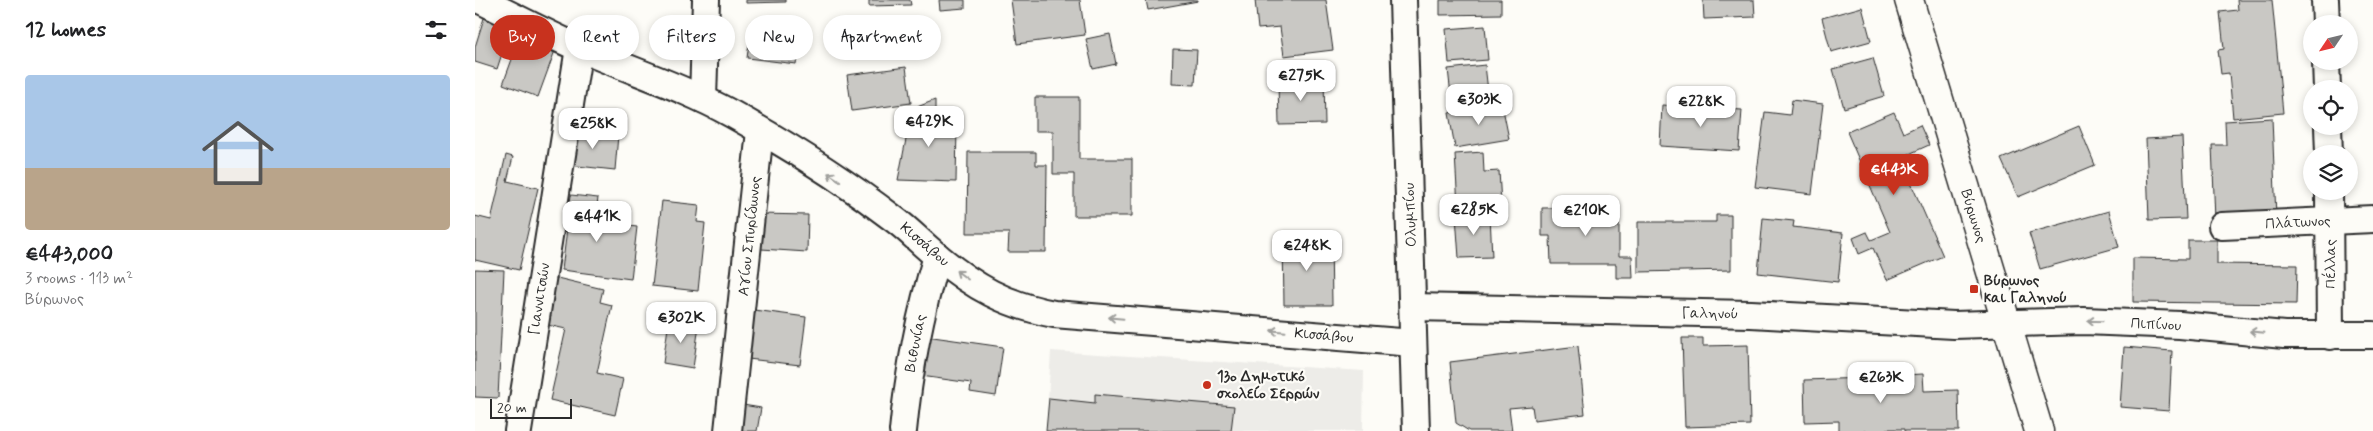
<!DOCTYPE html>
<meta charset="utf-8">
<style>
body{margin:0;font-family:Mynerve,sans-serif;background:#f6f6f6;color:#202124;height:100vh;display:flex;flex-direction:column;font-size:19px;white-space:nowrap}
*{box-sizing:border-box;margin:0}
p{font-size:16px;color:#757577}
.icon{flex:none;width:28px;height:28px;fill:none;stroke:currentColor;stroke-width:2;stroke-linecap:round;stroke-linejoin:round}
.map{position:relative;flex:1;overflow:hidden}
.drawer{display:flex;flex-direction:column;background:#fff;width:475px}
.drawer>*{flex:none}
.top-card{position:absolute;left:15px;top:15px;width:475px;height:45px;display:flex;gap:10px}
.needle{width:32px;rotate:235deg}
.controls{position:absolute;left:1828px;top:15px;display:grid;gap:10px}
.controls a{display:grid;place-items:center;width:55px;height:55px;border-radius:50%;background:#fff;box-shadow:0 2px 8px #0003;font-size:25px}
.scale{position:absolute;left:15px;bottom:12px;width:82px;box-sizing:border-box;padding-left:5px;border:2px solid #2b2b2b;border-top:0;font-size:14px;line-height:18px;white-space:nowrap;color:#2b2b2b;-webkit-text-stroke:4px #fdfcf7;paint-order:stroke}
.price{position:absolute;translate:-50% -42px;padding:0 11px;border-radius:10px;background:#fff;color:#222;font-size:16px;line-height:32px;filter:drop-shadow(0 1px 2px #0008)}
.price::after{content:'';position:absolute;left:50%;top:30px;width:15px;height:11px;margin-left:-8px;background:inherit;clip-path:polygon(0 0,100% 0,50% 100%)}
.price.current{background:#c8321e;color:#fff}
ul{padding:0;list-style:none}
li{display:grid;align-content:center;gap:10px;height:265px;padding:0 25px}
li+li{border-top:1px solid #e0e0e0}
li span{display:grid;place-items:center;height:155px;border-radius:5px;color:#555}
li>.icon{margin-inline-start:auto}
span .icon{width:90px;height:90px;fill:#fffc;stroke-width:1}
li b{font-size:21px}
h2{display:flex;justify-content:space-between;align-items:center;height:60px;padding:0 25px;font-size:21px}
.tag{padding:0 18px;border-radius:22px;background:#fff;box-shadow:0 2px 8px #0003;font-size:18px;line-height:45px}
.tag.current{background:#c8321e;color:#fff}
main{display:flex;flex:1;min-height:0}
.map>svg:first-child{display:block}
.built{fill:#edece8}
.building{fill:#c9c8c4;stroke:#2b2b2b}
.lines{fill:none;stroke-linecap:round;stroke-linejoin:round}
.minor-casing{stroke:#2b2b2b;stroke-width:30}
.major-casing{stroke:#2b2b2b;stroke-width:31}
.minor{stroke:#fdfcf7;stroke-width:26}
.major{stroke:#fdfcf7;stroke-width:28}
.oneway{stroke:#9e9e9b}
.poi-dot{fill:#c8321e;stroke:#fdfcf7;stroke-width:2}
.labels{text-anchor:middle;stroke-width:4.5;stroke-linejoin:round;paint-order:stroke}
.street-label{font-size:15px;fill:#2b2b2b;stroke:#fdfcf7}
.poi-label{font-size:15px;font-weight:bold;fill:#2b2b2b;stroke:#fdfcf7;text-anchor:start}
</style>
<main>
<section class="drawer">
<h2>12 homes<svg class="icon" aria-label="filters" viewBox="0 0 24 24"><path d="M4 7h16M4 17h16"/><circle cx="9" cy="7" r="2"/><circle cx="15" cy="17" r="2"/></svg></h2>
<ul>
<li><span style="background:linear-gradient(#a9c7e8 60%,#b9a48a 0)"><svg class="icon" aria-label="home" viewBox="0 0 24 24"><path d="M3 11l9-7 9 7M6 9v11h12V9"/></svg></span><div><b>€443,000</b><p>3 rooms · 113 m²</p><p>Βύρωνος</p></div></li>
</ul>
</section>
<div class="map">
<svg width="1898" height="431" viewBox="0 0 1898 431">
<rect width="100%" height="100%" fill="#fdfcf7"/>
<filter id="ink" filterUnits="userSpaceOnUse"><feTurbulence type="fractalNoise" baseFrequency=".02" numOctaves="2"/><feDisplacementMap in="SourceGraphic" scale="10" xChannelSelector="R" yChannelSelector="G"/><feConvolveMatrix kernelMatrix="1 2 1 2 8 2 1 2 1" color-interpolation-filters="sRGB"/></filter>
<g filter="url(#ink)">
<polygon class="built" points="576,351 889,371 888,431 571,431"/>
<g class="building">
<polygon points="271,0 311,0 311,2 271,3"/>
<polygon points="394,0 435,0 436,5 394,6"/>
<polygon points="464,0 490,0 490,8 465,10"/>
<polygon points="536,0 605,0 610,35 542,44"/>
<polygon points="671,0 723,0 723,1 673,10"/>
<polygon points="780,0 851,0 858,50 809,56 805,27 783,29"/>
<polygon points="965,0 1026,0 1026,14 965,15"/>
<polygon points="1228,0 1279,0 1280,17 1229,19"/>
<polygon points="1762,0 1797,0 1808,113 1758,118 1754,73 1746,74 1743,50 1749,49 1745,12 1763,10"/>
<polygon points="1387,7 1396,41 1356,52 1347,18"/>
<polygon points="9,18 36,26 22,69 0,62 0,47"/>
<polygon points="277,21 310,25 308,39 324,41 321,64 272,58"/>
<polygon points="1010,26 1013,60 974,63 971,29"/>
<polygon points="47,32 82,45 63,97 28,84"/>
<polygon points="635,34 641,64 618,69 611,39"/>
<polygon points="698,49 722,50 720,85 697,84"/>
<polygon points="1398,58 1409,96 1369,108 1358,69"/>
<polygon points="1010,65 1014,100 977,104 973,69"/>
<polygon points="431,67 436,103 377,111 372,75"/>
<polygon points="849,79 850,124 804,125 803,80"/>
<polygon points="560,97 604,97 604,159 657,159 657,216 599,216 599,174 578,174 578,131 560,131"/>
<polygon points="460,100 460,125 482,126 481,182 423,180 437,109"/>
<polygon points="1317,100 1348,104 1337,194 1280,187 1290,112 1315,115"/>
<polygon points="1027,104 1034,139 980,148 974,113"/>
<polygon points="1187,105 1267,110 1264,151 1185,146"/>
<polygon points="1419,112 1428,133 1445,125 1454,145 1425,158 1468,256 1412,280 1398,248 1384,254 1378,238 1392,232 1396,240 1415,232 1372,132"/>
<polygon points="1797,118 1801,218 1740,220 1737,145 1751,145 1750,121"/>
<polygon points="1604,126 1620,165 1543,197 1526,159"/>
<polygon points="96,130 143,135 140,170 93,165"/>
<polygon points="1707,137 1711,219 1674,220 1671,139"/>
<polygon points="493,152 561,152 561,165 572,165 571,252 533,252 534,233 492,233"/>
<polygon points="1008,152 1009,172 1024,171 1026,204 983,207 980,154"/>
<polygon points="31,155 38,157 32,181 63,188 44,270 0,260 0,216 16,220"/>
<polygon points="96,195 123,198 120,222 162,227 156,279 87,270"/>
<polygon points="187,201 224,205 222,222 230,223 223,291 177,286"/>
<polygon points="1144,207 1144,256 1157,256 1158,278 1141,278 1141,264 1076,264 1075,236 1067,236 1067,208"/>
<polygon points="1634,211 1644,247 1565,269 1554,233"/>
<polygon points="284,214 333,215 332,252 286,249"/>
<polygon points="1015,215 1017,257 984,258 981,216"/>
<polygon points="1241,215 1256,215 1256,270 1163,272 1163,222 1241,222"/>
<polygon points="1288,218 1319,221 1318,227 1368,233 1363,282 1283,273"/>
<polygon points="808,238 856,238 857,305 809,305"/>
<polygon points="1713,240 1742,240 1742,264 1822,265 1821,304 1658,302 1658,258 1713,259"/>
<polygon points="0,269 29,270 23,398 0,397"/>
<polygon points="78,277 128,289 125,302 137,305 122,373 148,379 140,415 75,400 91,329 68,324"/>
<polygon points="279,310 331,317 325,365 273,359"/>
<polygon points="194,320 224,325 218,368 188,363"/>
<polygon points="451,336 528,347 521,396 495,392 496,383 446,376"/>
<polygon points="1207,338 1228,338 1228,346 1273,345 1275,425 1210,427"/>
<polygon points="1103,346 1110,414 1059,420 1057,406 1034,408 1037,431 994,431 981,423 975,362"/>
<polygon points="1649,347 1697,351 1694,411 1645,407"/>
<polygon points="1391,368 1407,368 1408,376 1448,374 1449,391 1483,390 1484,431 1429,431 1429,429 1411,429 1412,431 1364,431 1364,421 1330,422 1329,380 1392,378"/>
<polygon points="620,394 759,406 756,431 571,431 574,398 620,403"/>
<polygon points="262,404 286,408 282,431 258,431"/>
</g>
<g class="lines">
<g class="minor-casing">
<g id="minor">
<path d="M5 0C38 16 70 33 104 48 154 70 208 87 257 114 313 145 368 180 419 219 434 230 447 244 462 256 499 287 531 305 579 314L938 343"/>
<polyline points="928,0 941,431"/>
<polyline points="1850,0 1851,24"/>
<polyline points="1851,61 1852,89"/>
<polyline points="228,99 231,0"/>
<polyline points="1853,126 1854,154"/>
<polyline points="1854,191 1855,336"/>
<polyline points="1747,226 1898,219"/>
<polyline points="938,307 1276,314 1479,325 1609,321 1705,325 1809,335 1898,335"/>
<polyline points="43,431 104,48"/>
<polyline points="253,431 285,131"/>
<path d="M428 431C434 369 444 316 462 256"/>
</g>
</g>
<g class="major-casing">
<polyline id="major" points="1434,0 1564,431"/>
</g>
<use href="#minor" class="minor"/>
<use href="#major" class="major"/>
</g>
<defs><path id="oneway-shaft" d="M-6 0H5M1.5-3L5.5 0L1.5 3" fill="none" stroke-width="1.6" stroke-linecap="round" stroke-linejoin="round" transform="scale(1.25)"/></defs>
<g class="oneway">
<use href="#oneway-shaft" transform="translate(359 177) rotate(-146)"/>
<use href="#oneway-shaft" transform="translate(487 275) rotate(-143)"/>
<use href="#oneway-shaft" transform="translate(641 318) rotate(-175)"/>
<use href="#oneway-shaft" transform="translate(1620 321) rotate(-178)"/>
<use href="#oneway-shaft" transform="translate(803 331) rotate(-175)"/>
<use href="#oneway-shaft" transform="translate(1782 332) rotate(-175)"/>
</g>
</g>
<g class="poi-dot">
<rect x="1494" y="284" width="10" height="10" rx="2.5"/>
<circle cx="732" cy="385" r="5"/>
</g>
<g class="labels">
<g class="street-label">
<text transform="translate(935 215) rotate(-92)" y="5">Ολυμπίου</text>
<text transform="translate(1499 216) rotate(73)" y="5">Βύρωνος</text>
<text transform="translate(1823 222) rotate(-3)" y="5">Πλάτωνος</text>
<text transform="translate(274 236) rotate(-84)" y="5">Αγίου Σπυρίδωνος</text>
<text transform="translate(450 244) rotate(40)" y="5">Κισσάβου</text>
<text transform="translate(1855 264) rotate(-90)" y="5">Πέλλας</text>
<text transform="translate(64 299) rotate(-81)" y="5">Γιαννιτσών</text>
<text transform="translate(1235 313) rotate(1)" y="5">Γαληνού</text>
<text transform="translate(1681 324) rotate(3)" y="5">Πιπίνου</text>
<text transform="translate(849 335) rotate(5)" y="5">Κισσάβου</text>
<text transform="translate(440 343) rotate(-79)" y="5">Βιθυνίας</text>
</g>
<g class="poi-label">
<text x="1509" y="285">Βύρωνος<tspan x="1509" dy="17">και Γαληνού</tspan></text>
<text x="742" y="381">13ο Δημοτικό<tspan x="742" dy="17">σχολείο Σερρών</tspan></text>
</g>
</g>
</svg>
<div class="controls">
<a><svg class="needle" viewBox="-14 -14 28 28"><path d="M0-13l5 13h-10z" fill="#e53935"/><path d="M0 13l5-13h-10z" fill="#757577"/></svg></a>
<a><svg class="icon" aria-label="locate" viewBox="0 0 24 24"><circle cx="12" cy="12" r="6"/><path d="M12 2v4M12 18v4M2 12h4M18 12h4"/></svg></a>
<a><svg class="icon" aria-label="layers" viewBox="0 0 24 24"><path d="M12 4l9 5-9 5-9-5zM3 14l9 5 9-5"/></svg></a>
</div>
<div class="scale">20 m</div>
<b class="price" style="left:826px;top:102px">€275K</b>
<b class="price" style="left:1004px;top:126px">€303K</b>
<b class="price" style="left:1226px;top:128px">€228K</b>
<b class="price" style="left:454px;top:148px">€429K</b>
<b class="price" style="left:118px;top:150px">€258K</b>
<b class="price current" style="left:1419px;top:196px">€443K</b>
<b class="price" style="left:999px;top:236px">€285K</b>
<b class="price" style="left:1111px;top:237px">€210K</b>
<b class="price" style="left:122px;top:243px">€441K</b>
<b class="price" style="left:832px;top:272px">€248K</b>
<b class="price" style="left:206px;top:344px">€302K</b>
<b class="price" style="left:1406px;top:404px">€263K</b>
<div class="top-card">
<a class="tag current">Buy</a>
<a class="tag">Rent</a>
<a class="tag">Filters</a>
<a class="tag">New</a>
<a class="tag">Apartment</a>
</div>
</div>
</main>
